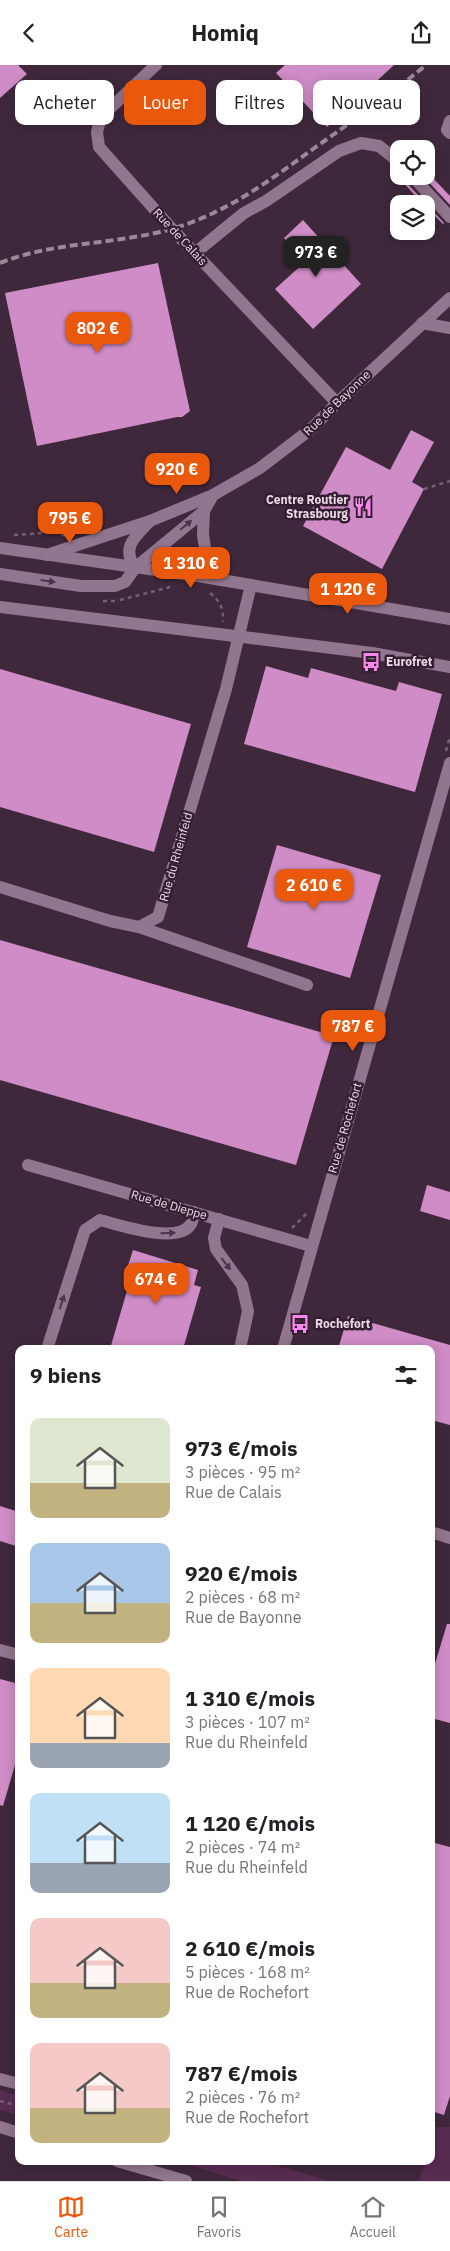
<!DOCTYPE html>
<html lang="fr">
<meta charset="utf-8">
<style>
body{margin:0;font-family:"IBM Plex Sans",sans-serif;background:#f2f2f2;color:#202124;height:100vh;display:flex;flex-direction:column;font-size:19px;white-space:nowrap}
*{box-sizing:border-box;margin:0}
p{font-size:16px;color:#757577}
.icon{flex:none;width:28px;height:28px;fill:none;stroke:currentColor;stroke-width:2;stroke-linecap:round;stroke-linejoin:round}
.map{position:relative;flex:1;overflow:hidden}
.panel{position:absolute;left:15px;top:1280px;width:420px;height:820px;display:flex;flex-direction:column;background:#fff;border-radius:10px;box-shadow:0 2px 12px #0003}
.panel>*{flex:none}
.hud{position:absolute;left:15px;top:15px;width:420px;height:45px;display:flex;gap:10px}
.fabs{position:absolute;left:390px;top:75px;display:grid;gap:10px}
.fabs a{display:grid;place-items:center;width:45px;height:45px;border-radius:10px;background:#fff;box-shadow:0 2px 12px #0003;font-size:25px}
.price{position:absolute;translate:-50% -42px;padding:0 11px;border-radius:10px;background:#ea580c;color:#fff;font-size:16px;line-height:32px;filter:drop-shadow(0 1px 2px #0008)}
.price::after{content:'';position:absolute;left:50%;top:30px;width:15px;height:11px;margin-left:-8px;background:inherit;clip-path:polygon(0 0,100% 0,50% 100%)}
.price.selected{background:#222;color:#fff}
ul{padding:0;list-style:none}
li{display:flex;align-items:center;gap:15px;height:125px;padding:0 15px}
li span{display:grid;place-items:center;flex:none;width:140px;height:100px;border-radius:10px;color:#555}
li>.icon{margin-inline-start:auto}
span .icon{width:60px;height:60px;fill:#fffc;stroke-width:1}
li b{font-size:21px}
h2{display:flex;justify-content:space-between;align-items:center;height:60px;padding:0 15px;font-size:21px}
.tag{padding:0 18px;border-radius:10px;background:#fff;box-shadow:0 2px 12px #0003;font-size:18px;line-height:45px}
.tag.selected{background:#ea580c;color:#fff}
header{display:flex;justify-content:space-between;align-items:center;height:65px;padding:0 15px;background:#fff;font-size:22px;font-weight:700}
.tabs{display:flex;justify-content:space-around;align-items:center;height:70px;border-top:1px solid #e0e0e0;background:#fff;font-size:14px;color:#757577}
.tabs a{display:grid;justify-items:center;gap:2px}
.tabs .selected{color:#ea580c}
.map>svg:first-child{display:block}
.green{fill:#582b53}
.building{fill:#cf8cc6}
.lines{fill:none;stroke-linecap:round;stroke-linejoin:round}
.path{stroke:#756172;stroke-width:2.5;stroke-dasharray:4 4;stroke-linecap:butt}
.minor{stroke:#92758e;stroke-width:12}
.rail{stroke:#9b8898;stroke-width:4;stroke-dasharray:8 4;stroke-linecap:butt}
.oneway{fill:#4c3449}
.labels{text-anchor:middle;stroke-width:5;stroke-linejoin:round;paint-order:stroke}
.street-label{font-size:12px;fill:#eadbe8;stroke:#351e32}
.poi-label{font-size:12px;font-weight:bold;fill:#eadbe8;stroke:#351e32;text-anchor:start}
</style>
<header><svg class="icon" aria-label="back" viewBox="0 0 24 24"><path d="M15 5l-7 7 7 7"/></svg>Homiq<svg class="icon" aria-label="share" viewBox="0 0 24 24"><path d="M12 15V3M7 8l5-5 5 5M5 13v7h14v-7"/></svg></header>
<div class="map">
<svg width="450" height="2116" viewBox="0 0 450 2116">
<rect width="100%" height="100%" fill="#3f283c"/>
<g class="green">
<polygon points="0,2025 19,2031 19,2050 0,2045"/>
<polygon points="435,2062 450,2062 450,2116 419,2116 425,2096 431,2096 431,2075"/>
<polygon points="175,2096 262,2096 329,2116 242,2116"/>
</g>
<g class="building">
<polygon points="0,0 18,0 27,9 0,33"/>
<polygon points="285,0 394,0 327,62 276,8"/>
<polygon points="397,111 404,111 406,117 444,158 443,159 426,142 426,139 423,139"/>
<polygon points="423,111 431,111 450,131 450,140"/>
<polygon points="303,155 361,219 313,264 275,224 306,196 284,173"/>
<polygon points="158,198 190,346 182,352 177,352 37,381 5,228"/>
<polygon points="411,365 434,377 412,417 424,424 382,504 303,461 346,382 390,405"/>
<polygon points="266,601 308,613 311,603 396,626 399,617 442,629 415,727 244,679"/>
<polygon points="0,604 191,659 154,787 0,742"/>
<polygon points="277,780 381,810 350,913 247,882"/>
<polygon points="0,875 334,971 296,1100 0,1015"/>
<polygon points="427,1120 450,1127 450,1155 420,1146"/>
<polygon points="133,1185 198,1205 194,1220 201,1222 183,1284 110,1284 131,1212 125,1210"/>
<polygon points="348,1251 450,1280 450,1360 431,1355 431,1284 338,1284"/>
<polygon points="0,1441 19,1447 19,1482 0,1476"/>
<polygon points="447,1559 450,1559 450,1658 431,1653 431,1612"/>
<polygon points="0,1614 19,1619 19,1686 3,1741 0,1740"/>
<polygon points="431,1777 450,1782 450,2031 444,2050 431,2046"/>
</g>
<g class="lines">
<g class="path">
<polyline points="424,424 450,416"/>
<polyline points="14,470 58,467 65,471"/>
<path d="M210 528C220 536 224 544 223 557"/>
<polyline points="120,535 170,522"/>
<polyline points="103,536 115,536"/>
<polyline points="446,686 450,671"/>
<polyline points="292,1163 307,1148"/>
<polyline points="0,2036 19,2041"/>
</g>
<g class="minor">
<polyline points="156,0 101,52 97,67 99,82 172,164 337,338"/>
<polyline points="450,56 447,65 450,68"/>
<polyline points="412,111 450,152"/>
<polyline points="195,188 244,148 266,136 339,86 361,78 379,81 399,97"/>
<polyline points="422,258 450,263"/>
<polyline points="204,446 203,470 205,483 221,515"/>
<polyline points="0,483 198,511 450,554"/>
<polyline points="47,490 150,456 213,430 260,403 311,364 337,338 450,233"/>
<path d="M135 503C121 482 135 472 149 457"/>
<polyline points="0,509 81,521 115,521 125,517 135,503 204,446 213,430"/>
<polyline points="0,542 372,588 450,602"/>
<polyline points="0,822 110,856 139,862 158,852 226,624 251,520"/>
<polyline points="139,862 307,920"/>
<polyline points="28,1100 311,1181"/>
<polyline points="219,1154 214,1173 216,1184 242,1220 248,1246 240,1284"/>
<path d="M47 1284 85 1165 100 1155C120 1160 178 1180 191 1159 193 1156 193 1150 194 1147"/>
<polyline points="283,1284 450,698"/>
<polyline points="431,1467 450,1473"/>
<polyline points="0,1585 19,1590"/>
<polyline points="0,2014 19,2019"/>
<polyline points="0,2062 19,2068"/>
<polyline points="117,2096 186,2116"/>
</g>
<path class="rail" d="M0 198C55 176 115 180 171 164 225 149 269 116 313 84 351 57 390 30 426 0"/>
</g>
<defs><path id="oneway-solid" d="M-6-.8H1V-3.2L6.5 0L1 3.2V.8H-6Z" transform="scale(1.25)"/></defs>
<g class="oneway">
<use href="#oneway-solid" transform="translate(186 460) rotate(-40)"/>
<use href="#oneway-solid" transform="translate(48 516) rotate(8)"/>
<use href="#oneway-solid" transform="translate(168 1168) rotate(-2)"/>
<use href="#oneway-solid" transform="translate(226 1199) rotate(52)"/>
<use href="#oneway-solid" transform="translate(62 1237) rotate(-72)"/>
</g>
<defs>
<g id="restaurant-bare" transform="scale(1.5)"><path d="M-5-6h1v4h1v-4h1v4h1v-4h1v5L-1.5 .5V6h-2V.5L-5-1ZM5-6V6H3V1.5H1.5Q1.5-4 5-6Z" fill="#f788eb" stroke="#351e32" stroke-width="2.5" paint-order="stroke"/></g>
<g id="bus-bare" transform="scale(1.5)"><path d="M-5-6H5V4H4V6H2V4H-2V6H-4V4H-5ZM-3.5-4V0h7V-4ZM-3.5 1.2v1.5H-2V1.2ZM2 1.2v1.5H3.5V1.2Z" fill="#f788eb" stroke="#351e32" stroke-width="2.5" paint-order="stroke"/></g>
</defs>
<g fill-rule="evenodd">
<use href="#restaurant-bare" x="363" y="442"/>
<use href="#bus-bare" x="371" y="597"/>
<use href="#bus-bare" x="300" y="1259"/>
</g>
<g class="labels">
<g class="street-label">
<text transform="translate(180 172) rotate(47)" y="4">Rue de Calais</text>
<text transform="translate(337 338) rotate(-44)" y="4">Rue de Bayonne</text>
<text transform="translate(176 792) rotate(-74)" y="4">Rue du Rheinfeld</text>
<text transform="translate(345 1063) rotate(-74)" y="4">Rue de Rochefort</text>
<text transform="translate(169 1140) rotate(16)" y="4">Rue de Dieppe</text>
</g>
<g class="poi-label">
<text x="348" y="439" text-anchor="end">Centre Routier<tspan x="348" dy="14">Strasbourg</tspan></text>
<text x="386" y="601">Eurofret</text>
<text x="315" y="1263">Rochefort</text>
</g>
</g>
</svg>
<div class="fabs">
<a><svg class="icon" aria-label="locate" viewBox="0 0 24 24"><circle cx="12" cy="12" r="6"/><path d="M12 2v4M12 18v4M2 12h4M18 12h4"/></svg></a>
<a><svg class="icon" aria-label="layers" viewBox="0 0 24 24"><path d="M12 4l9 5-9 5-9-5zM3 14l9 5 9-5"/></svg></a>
</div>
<b class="price selected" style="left:316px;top:213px">973 €</b>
<b class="price" style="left:98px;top:289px">802 €</b>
<b class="price" style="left:177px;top:430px">920 €</b>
<b class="price" style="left:70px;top:479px">795 €</b>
<b class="price" style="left:191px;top:524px">1 310 €</b>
<b class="price" style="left:348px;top:550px">1 120 €</b>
<b class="price" style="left:314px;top:846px">2 610 €</b>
<b class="price" style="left:353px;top:987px">787 €</b>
<b class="price" style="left:156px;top:1240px">674 €</b>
<div class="hud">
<a class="tag">Acheter</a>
<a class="tag selected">Louer</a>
<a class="tag">Filtres</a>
<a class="tag">Nouveau</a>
</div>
<section class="panel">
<h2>9 biens<svg class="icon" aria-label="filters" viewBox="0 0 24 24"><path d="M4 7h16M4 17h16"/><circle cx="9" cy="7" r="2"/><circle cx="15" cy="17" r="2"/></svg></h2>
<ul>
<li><span style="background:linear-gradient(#dfe7d0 65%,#c2b280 0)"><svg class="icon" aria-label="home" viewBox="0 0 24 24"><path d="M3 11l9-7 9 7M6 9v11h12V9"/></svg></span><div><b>973 €/mois</b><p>3 pièces · 95 m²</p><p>Rue de Calais</p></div></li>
<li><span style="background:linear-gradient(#a9c7e8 60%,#c2b280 0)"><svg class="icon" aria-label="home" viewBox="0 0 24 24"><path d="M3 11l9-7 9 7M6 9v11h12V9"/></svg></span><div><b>920 €/mois</b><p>2 pièces · 68 m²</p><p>Rue de Bayonne</p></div></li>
<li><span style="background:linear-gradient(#ffd9b3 75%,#9aa5b1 0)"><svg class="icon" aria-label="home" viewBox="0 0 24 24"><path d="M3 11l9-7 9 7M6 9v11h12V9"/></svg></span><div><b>1 310 €/mois</b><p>3 pièces · 107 m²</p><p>Rue du Rheinfeld</p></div></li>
<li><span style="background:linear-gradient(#bfe0f5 70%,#9aa5b1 0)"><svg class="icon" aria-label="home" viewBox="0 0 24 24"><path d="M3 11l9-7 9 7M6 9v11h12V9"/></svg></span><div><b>1 120 €/mois</b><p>2 pièces · 74 m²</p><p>Rue du Rheinfeld</p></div></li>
<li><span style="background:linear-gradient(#f6c9c9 65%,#c2b280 0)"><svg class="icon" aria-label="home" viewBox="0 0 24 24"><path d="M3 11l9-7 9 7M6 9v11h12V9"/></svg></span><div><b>2 610 €/mois</b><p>5 pièces · 168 m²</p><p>Rue de Rochefort</p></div></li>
<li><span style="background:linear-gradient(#f6c9c9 65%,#c2b280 0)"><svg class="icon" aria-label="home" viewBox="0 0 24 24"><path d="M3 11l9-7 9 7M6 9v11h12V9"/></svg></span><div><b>787 €/mois</b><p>2 pièces · 76 m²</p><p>Rue de Rochefort</p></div></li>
</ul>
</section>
</div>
<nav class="tabs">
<a class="selected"><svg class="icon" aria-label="map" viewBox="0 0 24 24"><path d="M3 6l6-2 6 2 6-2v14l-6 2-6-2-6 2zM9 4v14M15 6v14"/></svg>Carte</a>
<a><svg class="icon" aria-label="saved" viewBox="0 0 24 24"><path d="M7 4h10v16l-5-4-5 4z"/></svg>Favoris</a>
<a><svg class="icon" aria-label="home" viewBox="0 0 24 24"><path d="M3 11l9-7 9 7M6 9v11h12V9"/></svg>Accueil</a>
</nav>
